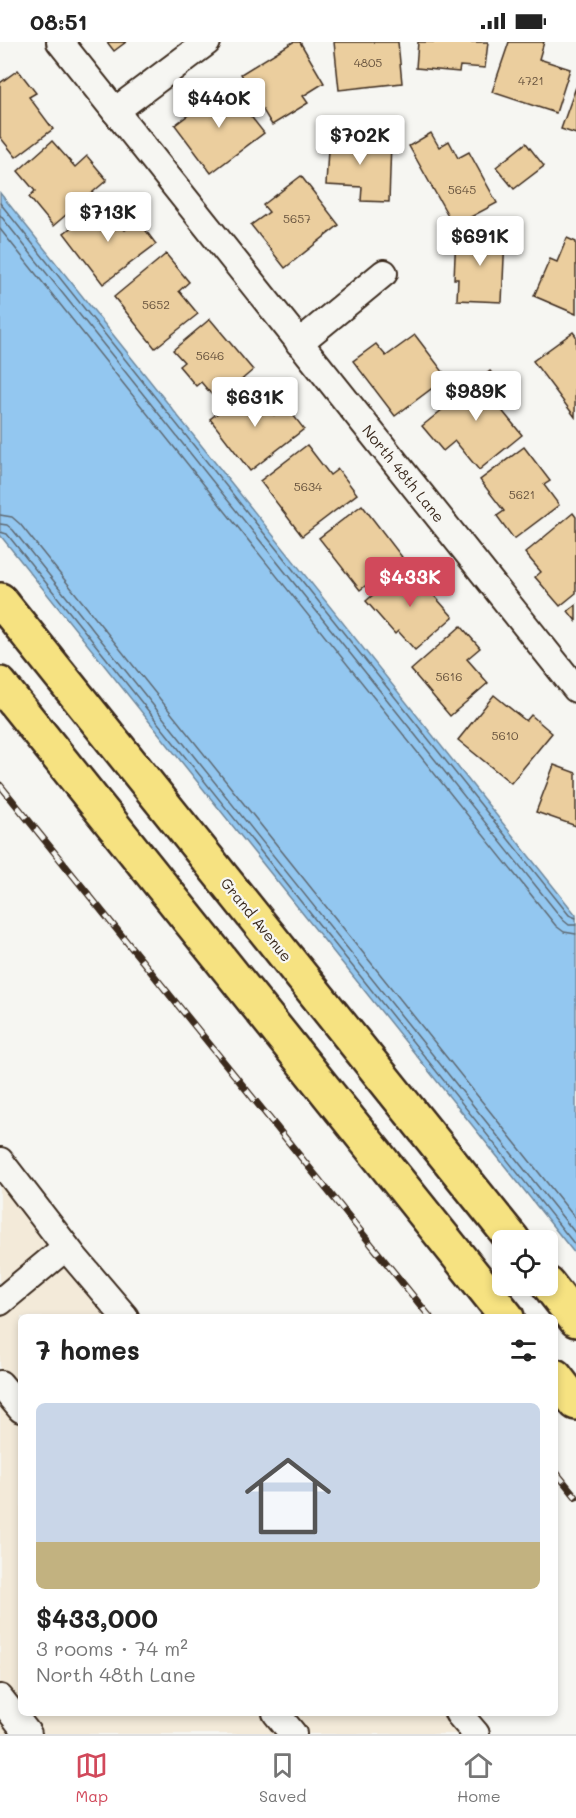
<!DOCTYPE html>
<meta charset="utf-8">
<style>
body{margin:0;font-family:Mali,sans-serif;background:#f2f2f2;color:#222;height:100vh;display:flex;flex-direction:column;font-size:22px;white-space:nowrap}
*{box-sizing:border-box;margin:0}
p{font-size:20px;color:#767676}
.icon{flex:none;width:33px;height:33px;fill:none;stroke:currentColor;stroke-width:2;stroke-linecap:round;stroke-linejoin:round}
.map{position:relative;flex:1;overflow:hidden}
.drawer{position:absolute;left:18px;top:1272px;width:540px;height:402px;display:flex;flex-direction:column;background:#fff;border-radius:9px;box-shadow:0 3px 9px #0003}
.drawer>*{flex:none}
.tools{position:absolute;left:492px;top:1188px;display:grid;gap:12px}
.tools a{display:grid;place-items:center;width:66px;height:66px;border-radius:9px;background:#fff;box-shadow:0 3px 9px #0003;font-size:30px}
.price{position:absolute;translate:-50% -51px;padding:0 14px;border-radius:6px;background:#fff;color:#222;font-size:20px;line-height:39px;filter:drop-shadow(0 2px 3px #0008)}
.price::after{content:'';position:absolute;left:50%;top:36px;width:18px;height:14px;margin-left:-9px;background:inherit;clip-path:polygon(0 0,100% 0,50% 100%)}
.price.active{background:#d1495b;color:#fff}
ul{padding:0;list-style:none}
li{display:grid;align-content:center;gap:12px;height:318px;padding:0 18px}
li span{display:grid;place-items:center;height:186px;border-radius:9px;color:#555}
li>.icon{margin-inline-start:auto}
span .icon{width:108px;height:108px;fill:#fffc;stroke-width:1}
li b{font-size:26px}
h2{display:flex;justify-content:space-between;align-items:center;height:72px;padding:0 18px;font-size:26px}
.status{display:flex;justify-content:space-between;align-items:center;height:42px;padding:0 30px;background:#fff;direction:ltr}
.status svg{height:16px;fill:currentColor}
.tab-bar{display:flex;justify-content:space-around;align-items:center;height:84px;border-top:2px solid #e0e0e0;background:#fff;font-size:16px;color:#767676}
.tab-bar a{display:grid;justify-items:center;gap:3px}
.tab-bar .active{color:#d1495b}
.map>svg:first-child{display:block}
.built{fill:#f3ead9}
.water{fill:#93c7f0;stroke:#70889c;stroke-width:1.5}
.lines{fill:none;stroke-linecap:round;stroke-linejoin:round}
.shore{stroke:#5e6972;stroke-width:1.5}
.building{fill:#ebce9e;stroke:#3b2a1e;stroke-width:1.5}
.minor-casing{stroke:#3b2a1e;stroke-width:30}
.highway-casing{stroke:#3b2a1e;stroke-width:38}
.minor{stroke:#f6f6f2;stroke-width:26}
.highway{stroke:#f6e281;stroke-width:33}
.rail-casing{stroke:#3b2a1e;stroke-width:7}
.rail{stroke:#f6f6f2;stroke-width:4.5;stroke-dasharray:14;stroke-linecap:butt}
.labels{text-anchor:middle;stroke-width:4.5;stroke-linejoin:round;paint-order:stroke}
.number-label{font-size:12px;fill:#67533e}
.street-label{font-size:15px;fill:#3b2a1e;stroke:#f6f6f2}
</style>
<div class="status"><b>08:51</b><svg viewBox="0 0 49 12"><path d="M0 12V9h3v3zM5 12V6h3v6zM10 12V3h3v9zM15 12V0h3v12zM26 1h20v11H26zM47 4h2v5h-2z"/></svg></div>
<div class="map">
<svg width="576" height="1692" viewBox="0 0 576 1692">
<rect width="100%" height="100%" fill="#f6f6f2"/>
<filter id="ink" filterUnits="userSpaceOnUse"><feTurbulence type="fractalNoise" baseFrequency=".0167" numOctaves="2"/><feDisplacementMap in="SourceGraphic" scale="12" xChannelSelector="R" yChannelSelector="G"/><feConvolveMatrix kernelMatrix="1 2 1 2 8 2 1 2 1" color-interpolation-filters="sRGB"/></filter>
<g filter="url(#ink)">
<polygon class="built" points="0,1109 133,1275 21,1275 21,1671 453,1671 469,1692 0,1692"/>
<polygon class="water" points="0,151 576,873 576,1213 0,493"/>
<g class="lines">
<g class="shore">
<polyline points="0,161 569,873 576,876"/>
<polyline points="0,173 563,878 569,883 576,883"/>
<polyline points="0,187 556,884 564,890 576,892"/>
<polyline points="0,473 12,475 20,482 576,1177"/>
<polyline points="0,482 7,483 13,488 576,1192"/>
<polyline points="0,490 7,492 576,1204"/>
</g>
</g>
<g class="building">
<polygon points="107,0 126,0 114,9"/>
<polygon points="293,0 300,0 324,41 303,54 308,61 272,83 241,32"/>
<polygon points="334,0 398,0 402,41 339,48"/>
<polygon points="418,0 488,0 485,26 460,24 459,30 416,26"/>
<polygon points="509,0 544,0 539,17 570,27 556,71 492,50"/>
<polygon points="18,28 36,51 29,55 53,87 16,115 0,95 0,41"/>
<polygon points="227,44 264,91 211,131 175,83"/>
<polygon points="576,45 576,92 561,87"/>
<polygon points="329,89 347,90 347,97 391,99 389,160 361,159 362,145 326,143"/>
<polygon points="431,91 439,105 449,99 458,116 469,110 497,161 454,184 409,104"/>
<polygon points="52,99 75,125 87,114 107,138 53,184 29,155 35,149 18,129"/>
<polygon points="526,101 544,124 514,147 496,125"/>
<polygon points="301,134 339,183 285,226 251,183 269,170 263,163"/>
<polygon points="103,161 125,188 138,178 156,202 103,242 64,191"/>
<polygon points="456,192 505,194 502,260 457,258 458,237 454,237"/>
<polygon points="567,196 576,200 576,272 534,254 550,217 557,220"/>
<polygon points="166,212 189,240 179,249 198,272 155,306 114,255"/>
<polygon points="210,277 253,328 217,359 201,340 196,344 179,324 184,320 173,308"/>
<polygon points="573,290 576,294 575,375 533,319"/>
<polygon points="415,293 447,335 395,374 353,319 376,302 386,314"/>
<polygon points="490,329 512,356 500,366 522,393 479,428 455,399 443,409 422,384"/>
<polygon points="252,345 274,373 286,364 304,387 250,429 210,377"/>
<polygon points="307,403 330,433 338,427 357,452 302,494 260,439"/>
<polygon points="524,405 550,439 544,443 559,463 514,497 497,474 504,469 480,438"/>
<polygon points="362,463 402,515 360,548 319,496"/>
<polygon points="573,471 576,475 576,551 560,564 535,535 541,530 525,511"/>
<polygon points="407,523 453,575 415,608 398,589 395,592 366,559"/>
<polygon points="576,563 576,579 568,569"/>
<polygon points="461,584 480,606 467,617 488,641 450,674 411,628"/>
<polygon points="494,653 526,679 531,673 552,691 511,741 458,698"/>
<polygon points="554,723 576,731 576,784 536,770"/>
</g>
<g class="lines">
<g class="minor-casing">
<g id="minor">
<polyline points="60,0 576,647"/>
<polyline points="115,69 207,0"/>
<polyline points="299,301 384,231"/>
<polyline points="0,1119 74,1215 125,1275"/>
<polyline points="0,1260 66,1205"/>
<polyline points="0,1342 21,1367"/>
<polyline points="0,1656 28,1692"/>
<polyline points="276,1671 293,1692"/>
<polyline points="458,1671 476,1692"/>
</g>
</g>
<g class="highway-casing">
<g id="highway">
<polyline points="0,558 513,1198"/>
<polyline points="0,642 507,1275"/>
<polyline points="548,1242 576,1278"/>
<polyline points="555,1334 576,1361"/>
</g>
</g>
<use href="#minor" class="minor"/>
<use href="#highway" class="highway"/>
<g class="rail-casing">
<g id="rail">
<polyline points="0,743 430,1275"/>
<polyline points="555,1429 576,1455"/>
</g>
</g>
<use href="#rail" class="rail"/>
</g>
</g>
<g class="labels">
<g class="number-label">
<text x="368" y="25">4805</text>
<text x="531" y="43">4721</text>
<text x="462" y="152">5645</text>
<text x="297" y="181">5657</text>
<text x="156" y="267">5652</text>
<text x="210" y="318">5646</text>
<text x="308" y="449">5634</text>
<text x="522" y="457">5621</text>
<text x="449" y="639">5616</text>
<text x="505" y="698">5610</text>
</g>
<g class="street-label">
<text transform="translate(403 432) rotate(51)" y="5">North 48th Lane</text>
<text transform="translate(256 878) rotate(51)" y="5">Grand Avenue</text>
</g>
</g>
</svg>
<div class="tools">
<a><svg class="icon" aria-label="locate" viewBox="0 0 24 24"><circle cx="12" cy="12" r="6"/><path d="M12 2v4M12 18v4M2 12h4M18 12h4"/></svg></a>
</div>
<b class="price" style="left:219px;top:87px">$440K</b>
<b class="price" style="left:360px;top:124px">$702K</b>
<b class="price" style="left:108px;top:201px">$713K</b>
<b class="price" style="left:480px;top:225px">$691K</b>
<b class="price" style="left:476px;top:380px">$989K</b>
<b class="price" style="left:255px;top:386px">$631K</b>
<b class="price active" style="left:410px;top:566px">$433K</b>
<section class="drawer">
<h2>7 homes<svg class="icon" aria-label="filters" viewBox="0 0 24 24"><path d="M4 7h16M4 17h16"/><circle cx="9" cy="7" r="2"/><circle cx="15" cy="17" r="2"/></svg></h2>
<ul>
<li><span style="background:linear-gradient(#c9d6e8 75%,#c2b280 0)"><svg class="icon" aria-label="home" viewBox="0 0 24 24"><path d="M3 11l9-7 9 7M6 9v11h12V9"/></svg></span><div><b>$433,000</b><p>3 rooms · 74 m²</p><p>North 48th Lane</p></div></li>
</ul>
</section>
</div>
<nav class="tab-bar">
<a class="active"><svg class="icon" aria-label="map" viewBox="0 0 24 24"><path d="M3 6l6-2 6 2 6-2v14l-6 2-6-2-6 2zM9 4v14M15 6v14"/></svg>Map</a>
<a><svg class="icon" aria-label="saved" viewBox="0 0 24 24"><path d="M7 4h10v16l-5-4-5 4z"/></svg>Saved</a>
<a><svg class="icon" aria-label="home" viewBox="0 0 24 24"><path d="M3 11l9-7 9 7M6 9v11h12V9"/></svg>Home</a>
</nav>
